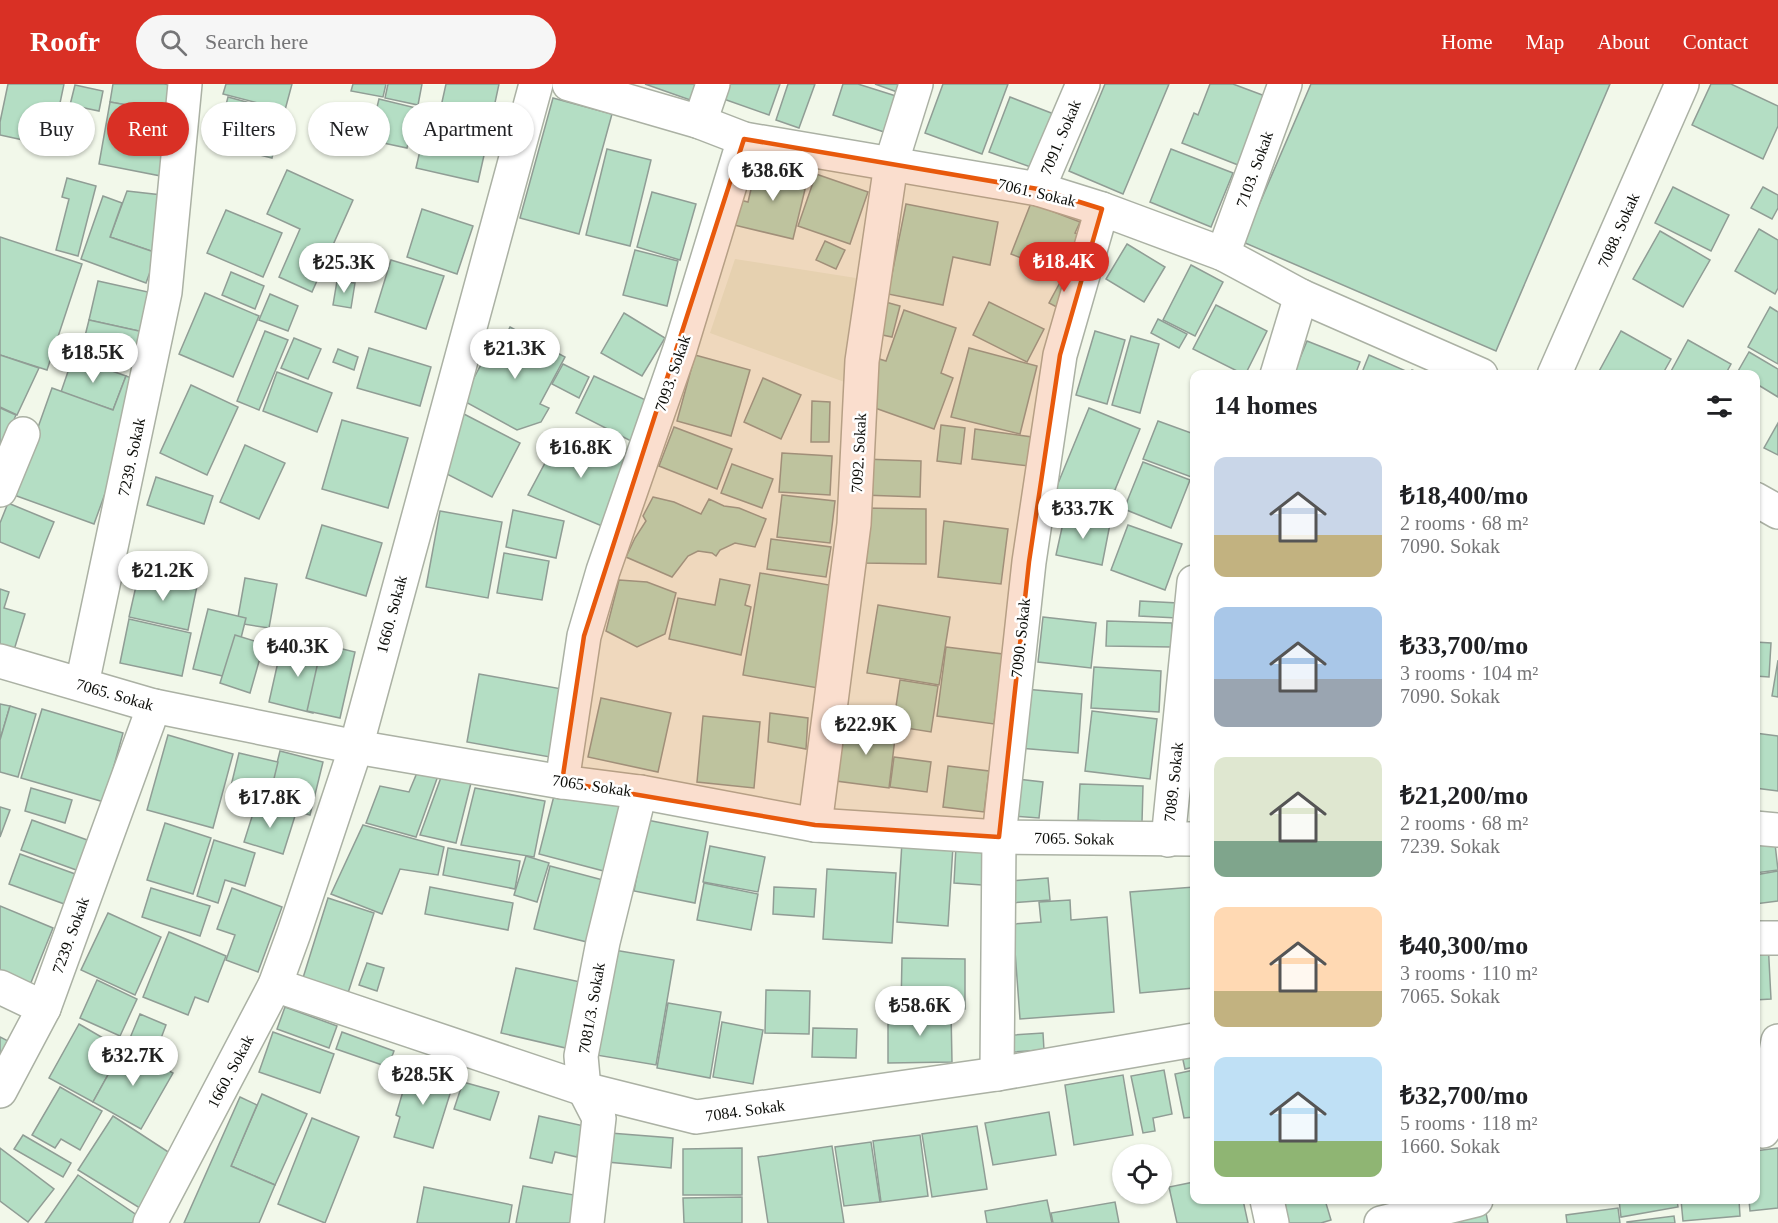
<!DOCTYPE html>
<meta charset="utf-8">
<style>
body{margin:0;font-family:Georgia,serif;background:#f6f6f6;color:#202124;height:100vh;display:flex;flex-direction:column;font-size:22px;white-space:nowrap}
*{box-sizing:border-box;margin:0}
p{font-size:20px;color:#757577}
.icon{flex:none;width:33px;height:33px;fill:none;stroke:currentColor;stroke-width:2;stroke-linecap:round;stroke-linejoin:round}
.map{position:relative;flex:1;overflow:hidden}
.drawer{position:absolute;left:1190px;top:286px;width:570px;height:834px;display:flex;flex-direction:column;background:#fff;border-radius:12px;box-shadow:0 2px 4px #0004}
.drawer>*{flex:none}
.guide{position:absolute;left:18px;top:18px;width:570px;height:54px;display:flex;gap:12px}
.controls{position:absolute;left:1112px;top:1060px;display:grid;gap:12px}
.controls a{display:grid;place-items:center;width:60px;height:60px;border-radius:50%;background:#fff;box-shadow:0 2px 4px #0004;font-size:30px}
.price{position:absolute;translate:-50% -51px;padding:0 14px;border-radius:21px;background:#fff;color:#222;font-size:20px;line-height:39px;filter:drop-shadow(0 2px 3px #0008)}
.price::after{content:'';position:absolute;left:50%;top:36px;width:18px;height:14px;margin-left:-9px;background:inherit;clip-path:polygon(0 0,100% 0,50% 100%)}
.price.current{background:#d93025;color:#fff}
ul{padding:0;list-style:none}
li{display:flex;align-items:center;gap:18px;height:150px;padding:0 24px}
li span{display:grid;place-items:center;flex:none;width:168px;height:120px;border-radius:12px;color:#555}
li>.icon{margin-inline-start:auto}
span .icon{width:72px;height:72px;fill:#fffc;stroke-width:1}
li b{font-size:26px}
h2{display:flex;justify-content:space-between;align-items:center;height:72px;padding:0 24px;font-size:26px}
.pill{padding:0 21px;border-radius:27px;background:#fff;box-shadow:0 2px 4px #0004;font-size:21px;line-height:54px}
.pill.current{background:#d93025;color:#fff}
header{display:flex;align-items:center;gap:36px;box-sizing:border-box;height:84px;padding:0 30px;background:#d93025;color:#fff}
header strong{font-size:28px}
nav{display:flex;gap:33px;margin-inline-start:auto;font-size:21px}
.search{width:420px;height:54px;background:#f6f6f6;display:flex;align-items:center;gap:15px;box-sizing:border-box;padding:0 21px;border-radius:33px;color:#757577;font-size:22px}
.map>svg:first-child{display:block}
.built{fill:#e6efda}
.building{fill:#b4dec4;stroke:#909d95;stroke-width:1.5}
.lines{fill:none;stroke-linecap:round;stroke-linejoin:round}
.street-casing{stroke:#abb1a4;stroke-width:36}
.street{stroke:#fff;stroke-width:33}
.marked{fill:#e8590c;fill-opacity:0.2;stroke:#e8590c;stroke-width:4.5;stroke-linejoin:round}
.labels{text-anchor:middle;stroke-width:5;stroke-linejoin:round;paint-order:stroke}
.street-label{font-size:16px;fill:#0b0c08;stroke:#fff}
</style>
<header>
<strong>Roofr</strong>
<div class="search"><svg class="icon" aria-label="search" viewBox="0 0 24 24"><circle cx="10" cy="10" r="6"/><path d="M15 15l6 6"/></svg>Search here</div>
<nav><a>Home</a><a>Map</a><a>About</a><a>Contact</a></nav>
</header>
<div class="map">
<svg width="1778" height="1139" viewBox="0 0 1778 1139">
<rect width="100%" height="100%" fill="#f2f8ea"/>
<polygon class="built" points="735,175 856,194 850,300 710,249"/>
<g class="building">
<polygon points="8,0 64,0 51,62 0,51 0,38"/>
<polygon points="113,0 164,0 177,2 172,29 110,18"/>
<polygon points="226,0 292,0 285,26 223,10"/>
<polygon points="353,0 386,0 383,13 351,7"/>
<polygon points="388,0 422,0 418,21 385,14"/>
<polygon points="446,0 499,0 487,56 436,45"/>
<polygon points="645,0 702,0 696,18"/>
<polygon points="723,0 780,0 769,31 718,13"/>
<polygon points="788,0 815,0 799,44 776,36"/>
<polygon points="843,0 858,0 896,12 884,48 833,31"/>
<polygon points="875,0 903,0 900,9"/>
<polygon points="943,0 1008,0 982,70 925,49"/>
<polygon points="1105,0 1169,0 1123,110 1069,87"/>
<polygon points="1210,0 1233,0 1265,12 1238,81 1182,59 1194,29 1198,31"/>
<polygon points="1311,0 1610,0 1496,267 1243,158"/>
<polygon points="1711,0 1731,0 1778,22 1778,42 1763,75 1692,41"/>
<polygon points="75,1 103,7 99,27 70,21"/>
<polygon points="228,13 283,28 272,74 216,60"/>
<polygon points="1010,13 1059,32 1039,86 989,68"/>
<polygon points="553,14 612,30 579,150 520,134"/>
<polygon points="379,15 416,24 407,64 369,56"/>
<polygon points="110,18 172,29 161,92 99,80"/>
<polygon points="425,45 487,58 478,98 416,84"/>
<polygon points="607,65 651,76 630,162 586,151"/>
<polygon points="1171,65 1233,89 1211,143 1150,118"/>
<polygon points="757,80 808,93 793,155 734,141 740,116 748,118"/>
<polygon points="287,86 353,116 312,208 279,193 300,145 267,130"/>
<polygon points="816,90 868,108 850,160 798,142"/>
<polygon points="67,94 96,102 78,172 56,166 69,115 62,113"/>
<polygon points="1673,103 1729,131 1711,167 1655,139"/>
<polygon points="1763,103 1778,111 1778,124 1772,135 1751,124"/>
<polygon points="127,107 162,111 157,169 110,153"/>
<polygon points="652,108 696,120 680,176 637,163"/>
<polygon points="103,112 122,119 110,153 157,169 146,199 81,175"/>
<polygon points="1031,119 1080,138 1075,149 1089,154 1073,194 1011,170"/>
<polygon points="906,120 998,138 990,181 953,173 943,221 888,210"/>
<polygon points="422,125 473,142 457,190 407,173"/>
<polygon points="226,126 282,149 263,193 207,169"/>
<polygon points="1759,145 1778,156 1778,204 1775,210 1735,187"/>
<polygon points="1660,147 1710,176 1683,223 1633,195"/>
<polygon points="0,153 82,180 47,286 0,271"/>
<polygon points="825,157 845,166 836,185 816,176"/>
<polygon points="1127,160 1165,183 1144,218 1106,195"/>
<polygon points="635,166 678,177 667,222 623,211"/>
<polygon points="391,176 444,192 426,245 375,228"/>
<polygon points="1191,181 1223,198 1195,252 1163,236"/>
<polygon points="231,188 264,202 255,225 222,211"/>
<polygon points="1064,191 1079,200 1064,227 1049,219"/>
<polygon points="98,197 157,210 148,249 89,236"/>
<polygon points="337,197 355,199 351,224 333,221"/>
<polygon points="205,209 259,232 233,293 179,270"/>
<polygon points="270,210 298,222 288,247 259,236"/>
<polygon points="882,217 900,222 892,253 873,249"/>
<polygon points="989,218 1044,245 1027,278 973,251"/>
<polygon points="1216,221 1267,247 1245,291 1193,265"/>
<polygon points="1770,223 1778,228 1778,280 1748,263"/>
<polygon points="904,226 956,244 941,289 953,294 934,345 861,319 876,274 886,277"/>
<polygon points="624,229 665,254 642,292 601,269"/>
<polygon points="1158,235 1187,250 1179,264 1151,249"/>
<polygon points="89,236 148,249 141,277 82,264"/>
<polygon points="510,243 565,273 540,320 549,324 541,338 517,346 462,316 497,251 504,255"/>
<polygon points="265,247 288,256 259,326 237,317"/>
<polygon points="1095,247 1125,256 1107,320 1076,311"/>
<polygon points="1621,247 1671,275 1662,291 1597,291"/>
<polygon points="1131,252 1159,260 1140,329 1112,321"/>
<polygon points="294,254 321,265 308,295 281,284"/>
<polygon points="1688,256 1731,280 1725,291 1669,291"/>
<polygon points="1307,257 1360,278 1355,291 1293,291"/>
<polygon points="369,264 431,283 420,322 357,304"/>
<polygon points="969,264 1037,282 1020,350 951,333"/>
<polygon points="338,265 358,273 354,286 333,278"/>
<polygon points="1749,268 1778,285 1778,313 1755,299 1755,291 1740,291 1737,289"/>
<polygon points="0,271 39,284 17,331 0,323"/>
<polygon points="695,271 750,286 731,352 677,337"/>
<polygon points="1369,271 1406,287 1404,291 1361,291"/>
<polygon points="73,273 126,292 113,326 61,308"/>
<polygon points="563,280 589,293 579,314 552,300"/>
<polygon points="1412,286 1425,291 1410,291"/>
<polygon points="277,288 332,309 317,348 263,327"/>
<polygon points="126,292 145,299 94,440 14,411 52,304 113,326"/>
<polygon points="594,292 650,318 631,357 576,329"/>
<polygon points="763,294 801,311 781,355 744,338"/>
<polygon points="191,301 238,323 207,391 160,369"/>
<polygon points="812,317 830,318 829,358 811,358"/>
<polygon points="0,324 16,331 0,367"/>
<polygon points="1089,324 1140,345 1103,435 1052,414"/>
<polygon points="462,329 520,359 492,413 435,384"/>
<polygon points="342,336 408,354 388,424 322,405"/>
<polygon points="1158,337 1194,350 1194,394 1143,375"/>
<polygon points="1778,339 1778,371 1764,364"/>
<polygon points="941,341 965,344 961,380 937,377"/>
<polygon points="674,343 732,365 717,405 659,382"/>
<polygon points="975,345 1032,353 1029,382 972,375"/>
<polygon points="561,349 634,377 602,442 528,411"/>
<polygon points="245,361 285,379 259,435 220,418"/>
<polygon points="782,369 832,372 830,411 779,408"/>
<polygon points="863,375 921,377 920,413 862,411"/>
<polygon points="1143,378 1190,396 1171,444 1124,425"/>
<polygon points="732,380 773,395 762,424 721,409"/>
<polygon points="156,393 213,412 204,440 147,421"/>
<polygon points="782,411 835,417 830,459 777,453"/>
<polygon points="653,413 674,418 701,430 709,415 724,422 739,424 766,435 755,463 735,459 720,466 716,472 712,469 698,467 688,472 672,493 626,473 635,454 646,437 643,432"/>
<polygon points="8,419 54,438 39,474 0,458 0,439"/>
<polygon points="863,424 926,425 926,480 863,479"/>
<polygon points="513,426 564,437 556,474 506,463"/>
<polygon points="440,427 502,438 488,514 426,503"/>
<polygon points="1065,430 1110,440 1102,481 1056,471"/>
<polygon points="944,437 1008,445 1001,500 938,493"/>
<polygon points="322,441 382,459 366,512 306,494"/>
<polygon points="1128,441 1182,460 1165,506 1111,486"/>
<polygon points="771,455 831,463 826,493 767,485"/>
<polygon points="504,469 549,477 542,516 497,509"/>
<polygon points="139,489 197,502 188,546 129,533"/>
<polygon points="760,489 835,502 818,604 743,591"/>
<polygon points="245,494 277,500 269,544 237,539"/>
<polygon points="720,495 750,501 745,521 751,523 741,571 669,555 678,514 715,521"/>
<polygon points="619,496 647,498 676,509 665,550 637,563 606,547"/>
<polygon points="0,505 9,508 4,524 25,530 14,566 0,562"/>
<polygon points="1140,517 1178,519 1177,534 1139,532"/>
<polygon points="878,521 950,533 939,601 867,589"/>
<polygon points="208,525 246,534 231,594 193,585"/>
<polygon points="1043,533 1096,539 1091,584 1038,578"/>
<polygon points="129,535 191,549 182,592 120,579"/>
<polygon points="1107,537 1172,539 1172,563 1106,562"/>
<polygon points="235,551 264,560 250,609 220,599"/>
<polygon points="1755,558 1771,559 1769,593 1755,592"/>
<polygon points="282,560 326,570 313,629 269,618"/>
<polygon points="322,560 355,568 340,634 307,627"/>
<polygon points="946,563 1003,570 994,640 937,632"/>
<polygon points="1778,576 1778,613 1772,612"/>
<polygon points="1094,583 1161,587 1159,628 1091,624"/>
<polygon points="479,590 573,607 561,675 467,658"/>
<polygon points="900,596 938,602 931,648 893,642"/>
<polygon points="1024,605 1082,610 1078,669 1019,664"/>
<polygon points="601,614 671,629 658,688 588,673"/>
<polygon points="0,620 10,622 0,656"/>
<polygon points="10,622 36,630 18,693 0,688 0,656"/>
<polygon points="42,625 123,649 104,718 21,694"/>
<polygon points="1092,627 1157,635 1150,695 1085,687"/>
<polygon points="770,629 808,634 806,665 768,658"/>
<polygon points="703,632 760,638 754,704 697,698"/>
<polygon points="843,639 896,646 889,704 836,697"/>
<polygon points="1755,649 1778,652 1778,707 1755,704"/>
<polygon points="168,651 233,670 213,744 147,726"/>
<polygon points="280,667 323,678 310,731 267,719"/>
<polygon points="239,669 278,678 269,715 230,706"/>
<polygon points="894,673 931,678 927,708 890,703"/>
<polygon points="948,682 989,687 984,728 943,723"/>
<polygon points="419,684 439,689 416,753 366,739 380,702 409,708"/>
<polygon points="443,688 472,695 456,759 420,751"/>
<polygon points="1017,695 1043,698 1039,734 1014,732"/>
<polygon points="1080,700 1143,702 1142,738 1078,736"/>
<polygon points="31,704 72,716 65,739 25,727"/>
<polygon points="475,704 545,717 534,773 461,761"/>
<polygon points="556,704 632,724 615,790 539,770"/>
<polygon points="256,720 295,732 283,770 244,758"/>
<polygon points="0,723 10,726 0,753"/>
<polygon points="32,736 90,757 79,787 21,766"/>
<polygon points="647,736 708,748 695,819 634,807"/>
<polygon points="165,739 211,754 193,810 147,796"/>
<polygon points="363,741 444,763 438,791 400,785 382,830 331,810"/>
<polygon points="1774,751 1778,786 1755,789 1755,753"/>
<polygon points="214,756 255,769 245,802 225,796 218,819 197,812"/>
<polygon points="902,758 953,762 948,842 897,838"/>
<polygon points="710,762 765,773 758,808 703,798"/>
<polygon points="956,762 985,764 982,801 954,799"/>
<polygon points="448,764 520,777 515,805 443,791"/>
<polygon points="20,770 78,791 67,821 9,800"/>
<polygon points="526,772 549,779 537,818 514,811"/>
<polygon points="550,782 603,796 587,858 534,845"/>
<polygon points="827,785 896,789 892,859 823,855"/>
<polygon points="1778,787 1778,817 1755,820 1755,791"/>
<polygon points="1048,794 1050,816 1011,819 1009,797"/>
<polygon points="704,799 758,810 751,846 697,836"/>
<polygon points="430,803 513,819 508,846 425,830"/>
<polygon points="774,803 816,805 814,833 773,830"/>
<polygon points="1194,803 1194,904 1140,909 1130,808"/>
<polygon points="151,804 210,822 200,852 142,833"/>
<polygon points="232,804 282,823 258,888 226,876 235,851 217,845"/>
<polygon points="328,814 374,829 347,912 302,897"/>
<polygon points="1070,816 1071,836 1107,833 1114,928 1020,935 1013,840 1041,838 1039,818"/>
<polygon points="0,822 53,844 28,906 0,894"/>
<polygon points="108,829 161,853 135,911 81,886"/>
<polygon points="169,848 226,872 208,918 195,913 188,931 143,913"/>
<polygon points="1755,857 1768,857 1771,915 1755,916"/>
<polygon points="614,866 674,876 656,981 596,971"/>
<polygon points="902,874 965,875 965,925 901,924"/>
<polygon points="367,879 384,884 377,907 359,901"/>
<polygon points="516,884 585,899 570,965 501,949"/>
<polygon points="97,896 137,915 120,952 80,934"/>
<polygon points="766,906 810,907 809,950 765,949"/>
<polygon points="668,919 721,928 710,994 657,984"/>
<polygon points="285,923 337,942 329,964 277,945"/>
<polygon points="951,927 952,978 888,979 888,929"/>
<polygon points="140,930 166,941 157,965 130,954"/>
<polygon points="722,938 763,946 753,1000 713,993"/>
<polygon points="79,940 122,965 93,1018 49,994"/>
<polygon points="813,944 857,945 856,974 812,973"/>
<polygon points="273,948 334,970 320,1009 259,988"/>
<polygon points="342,948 394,967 388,983 336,965"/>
<polygon points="1043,949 1044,966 1014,968 1013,951"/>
<polygon points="0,953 10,958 0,980"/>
<polygon points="124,962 173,989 141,1045 93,1018"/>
<polygon points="1194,965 1194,983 1185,985 1181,967"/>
<polygon points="411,980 455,994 433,1064 394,1053 400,1033 396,1031"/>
<polygon points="1164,986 1172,1030 1153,1034 1155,1047 1143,1049 1131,992"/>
<polygon points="1194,986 1194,1033 1184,1034 1175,990"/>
<polygon points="1123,991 1133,1051 1074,1061 1065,1001"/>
<polygon points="463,998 499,1008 490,1036 454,1025"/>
<polygon points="60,1003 102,1027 80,1066 61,1055 55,1064 32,1051"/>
<polygon points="262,1010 307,1030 275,1101 231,1082"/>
<polygon points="240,1013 257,1021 231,1082 275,1101 259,1139 184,1139"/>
<polygon points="1049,1028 1056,1071 993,1081 985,1039"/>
<polygon points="113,1032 176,1073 143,1126 78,1086"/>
<polygon points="539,1032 584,1042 577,1073 555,1068 552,1079 530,1074"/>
<polygon points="312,1034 359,1053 325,1139 278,1120"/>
<polygon points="977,1042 987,1105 932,1113 922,1050"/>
<polygon points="610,1049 673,1054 671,1084 607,1078"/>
<polygon points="23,1051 71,1079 63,1093 14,1065"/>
<polygon points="920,1051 928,1112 881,1118 873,1057"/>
<polygon points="871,1058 880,1118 844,1122 835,1063"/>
<polygon points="832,1062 844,1139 768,1139 758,1073"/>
<polygon points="0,1064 54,1105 28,1138 0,1117"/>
<polygon points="742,1064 742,1111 683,1111 683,1065"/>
<polygon points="1778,1064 1778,1124 1750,1127 1749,1116 1755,1116 1755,1067"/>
<polygon points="78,1091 141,1134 137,1139 45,1139"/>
<polygon points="1194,1098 1194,1116 1243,1116 1248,1139 1177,1139 1169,1103"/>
<polygon points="523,1102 580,1112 576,1139 516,1139"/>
<polygon points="424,1103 512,1121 509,1139 417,1139"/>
<polygon points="742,1113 742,1139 684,1139 683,1114"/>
<polygon points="1047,1116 1052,1139 987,1139 985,1127"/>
<polygon points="1276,1116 1325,1116 1331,1136 1321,1139 1282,1139"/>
<polygon points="1619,1116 1677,1116 1678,1123 1621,1133"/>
<polygon points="1681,1116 1739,1116 1740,1132 1683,1137"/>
<polygon points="1115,1118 1119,1139 1053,1139 1051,1129"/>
<polygon points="1485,1124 1488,1139 1458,1139 1456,1131"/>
<polygon points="1618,1124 1620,1139 1567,1139 1566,1131"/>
<polygon points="1674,1132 1675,1139 1627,1139 1627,1138"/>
</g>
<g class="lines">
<g class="street-casing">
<g id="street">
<polyline points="569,0 700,38 744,55 1038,105 1102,125 1223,170 1301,212 1481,291"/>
<polyline points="700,38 713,0"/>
<polyline points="1038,105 1083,0"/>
<polyline points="1223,170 1285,0"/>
<polyline points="1277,291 1301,212"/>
<polyline points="1554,291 1682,0"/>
<polyline points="0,406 23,350"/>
<polyline points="1755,415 1778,428"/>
<polyline points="0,577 154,622 356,663 562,698 640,708 815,741 999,753 1194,755"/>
<polyline points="82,600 165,208 185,0"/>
<polyline points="562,698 584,552 603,487 680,265 744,55"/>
<polyline points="815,741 854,440 862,277 891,80 916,0"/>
<polyline points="1755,744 1778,746"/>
<polyline points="1168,756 1194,498"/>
<polyline points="1755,854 1778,854"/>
<polyline points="275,901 584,1005 696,1033 997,990 1194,956"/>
<polyline points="0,903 44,924"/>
<polyline points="997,990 999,753 1029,478 1060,271 1102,125"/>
<polyline points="0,1007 44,924 154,622"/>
<polyline points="1763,1047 1778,957"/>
<polyline points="1267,1116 1272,1139"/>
<polyline points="150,1139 275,901 294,849 356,663 536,0"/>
<polyline points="587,1139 599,1034 584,1005 581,972 603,858 640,708"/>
<polyline points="1381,1139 1476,1116"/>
</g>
</g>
<use href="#street" class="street"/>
</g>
<path class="marked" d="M744 55 1038 105 1102 125 1060 271 1029 478 999 753 815 741 562 698 584 552Z"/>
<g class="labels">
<g class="street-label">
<text transform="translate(1060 53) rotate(-67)" y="6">7091. Sokak</text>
<text transform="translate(1254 85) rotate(-70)" y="6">7103. Sokak</text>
<text transform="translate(1037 108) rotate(13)" y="6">7061. Sokak</text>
<text transform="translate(1618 146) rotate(-66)" y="6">7088. Sokak</text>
<text transform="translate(672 289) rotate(-71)" y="6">7093. Sokak</text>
<text transform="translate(858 369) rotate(-87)" y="6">7092. Sokak</text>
<text transform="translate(131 373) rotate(-78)" y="6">7239. Sokak</text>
<text transform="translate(391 530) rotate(-75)" y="6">1660. Sokak</text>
<text transform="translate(1020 554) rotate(-84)" y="6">7090. Sokak</text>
<text transform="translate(115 610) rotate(16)" y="6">7065. Sokak</text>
<text transform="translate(1173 698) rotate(-84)" y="6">7089. Sokak</text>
<text transform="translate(592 701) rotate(8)" y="6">7065. Sokak</text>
<text transform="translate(1074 754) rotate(1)" y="6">7065. Sokak</text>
<text transform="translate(70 851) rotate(-70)" y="6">7239. Sokak</text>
<text transform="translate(591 924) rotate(-80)" y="6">7081/3. Sokak</text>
<text transform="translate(230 987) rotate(-62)" y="6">1660. Sokak</text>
<text transform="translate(745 1026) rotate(-8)" y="6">7084. Sokak</text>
</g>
</g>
</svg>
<div class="controls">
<a><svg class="icon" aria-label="locate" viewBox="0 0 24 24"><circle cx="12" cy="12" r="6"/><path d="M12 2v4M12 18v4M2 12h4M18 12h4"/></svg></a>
</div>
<b class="price" style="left:773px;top:118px">₺38.6K</b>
<b class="price current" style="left:1064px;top:209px">₺18.4K</b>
<b class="price" style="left:344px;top:210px">₺25.3K</b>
<b class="price" style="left:515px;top:296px">₺21.3K</b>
<b class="price" style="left:93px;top:300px">₺18.5K</b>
<b class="price" style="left:581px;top:395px">₺16.8K</b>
<b class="price" style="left:1083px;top:456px">₺33.7K</b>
<b class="price" style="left:163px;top:518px">₺21.2K</b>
<b class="price" style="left:298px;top:594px">₺40.3K</b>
<b class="price" style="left:866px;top:672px">₺22.9K</b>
<b class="price" style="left:270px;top:745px">₺17.8K</b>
<b class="price" style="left:920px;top:953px">₺58.6K</b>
<b class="price" style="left:133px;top:1003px">₺32.7K</b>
<b class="price" style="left:423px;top:1022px">₺28.5K</b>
<div class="guide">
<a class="pill">Buy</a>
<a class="pill current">Rent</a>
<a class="pill">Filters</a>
<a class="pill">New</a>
<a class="pill">Apartment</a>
</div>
<section class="drawer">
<h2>14 homes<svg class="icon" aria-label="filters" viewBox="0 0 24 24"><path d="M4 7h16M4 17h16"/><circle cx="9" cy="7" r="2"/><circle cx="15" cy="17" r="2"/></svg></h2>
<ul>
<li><span style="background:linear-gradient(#c9d6e8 65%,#c2b280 0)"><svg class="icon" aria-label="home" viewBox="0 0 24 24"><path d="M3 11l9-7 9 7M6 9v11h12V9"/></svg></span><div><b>₺18,400/mo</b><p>2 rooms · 68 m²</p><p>7090. Sokak</p></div></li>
<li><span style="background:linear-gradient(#a9c7e8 60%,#9aa5b1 0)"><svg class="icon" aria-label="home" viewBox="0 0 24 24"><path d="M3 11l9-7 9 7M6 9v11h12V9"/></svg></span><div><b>₺33,700/mo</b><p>3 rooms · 104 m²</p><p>7090. Sokak</p></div></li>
<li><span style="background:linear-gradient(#dfe7d0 70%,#7fa58c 0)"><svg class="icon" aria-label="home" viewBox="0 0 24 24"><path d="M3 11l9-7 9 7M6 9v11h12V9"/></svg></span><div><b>₺21,200/mo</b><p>2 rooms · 68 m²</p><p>7239. Sokak</p></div></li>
<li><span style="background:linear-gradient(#ffd9b3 70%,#c2b280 0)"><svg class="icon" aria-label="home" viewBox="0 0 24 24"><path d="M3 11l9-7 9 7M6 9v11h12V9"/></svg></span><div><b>₺40,300/mo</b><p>3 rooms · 110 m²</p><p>7065. Sokak</p></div></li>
<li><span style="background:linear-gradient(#bfe0f5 70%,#8fb573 0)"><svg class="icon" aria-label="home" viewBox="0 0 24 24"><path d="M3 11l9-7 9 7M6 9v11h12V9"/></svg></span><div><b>₺32,700/mo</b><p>5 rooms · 118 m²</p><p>1660. Sokak</p></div></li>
</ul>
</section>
</div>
